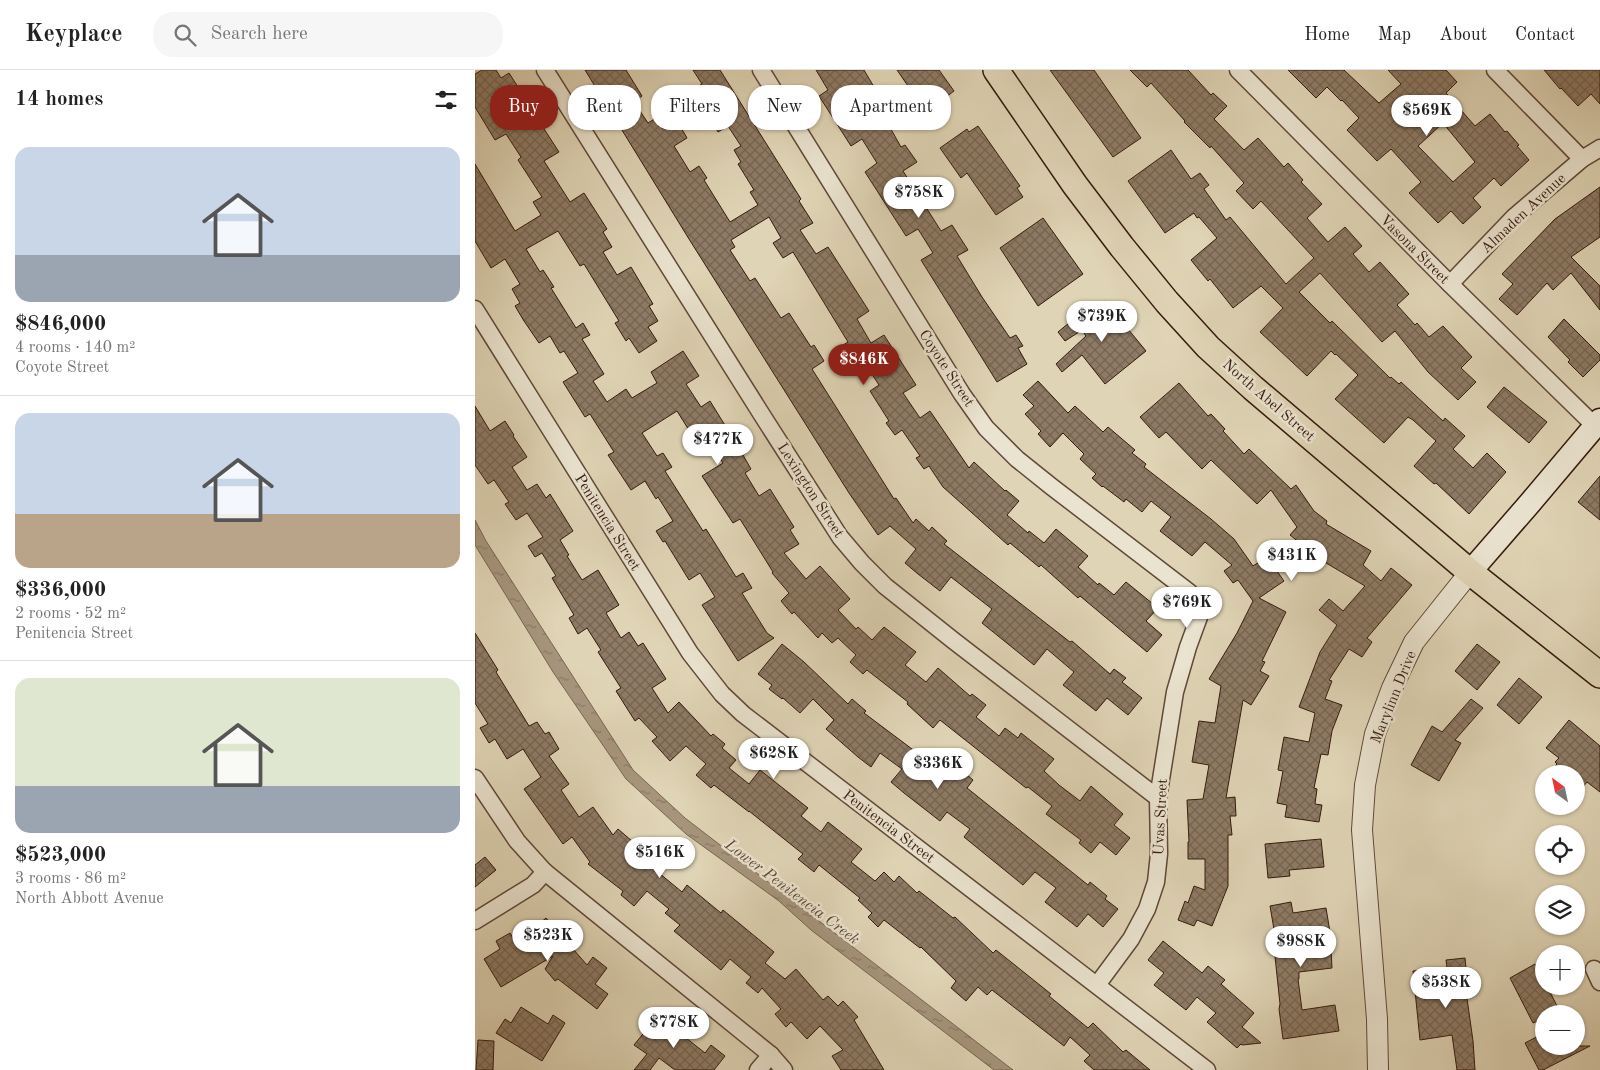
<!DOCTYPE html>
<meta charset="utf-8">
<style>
body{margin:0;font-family:"Old Standard TT",serif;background:#f6f6f6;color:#222;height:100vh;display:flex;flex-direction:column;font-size:19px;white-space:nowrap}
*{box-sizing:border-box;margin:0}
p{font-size:16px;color:#767676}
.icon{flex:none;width:28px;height:28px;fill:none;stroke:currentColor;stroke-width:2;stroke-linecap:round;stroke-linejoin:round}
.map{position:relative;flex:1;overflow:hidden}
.side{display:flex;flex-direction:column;background:#fff;width:475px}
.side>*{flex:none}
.guide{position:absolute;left:15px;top:15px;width:475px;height:45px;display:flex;gap:10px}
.needle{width:32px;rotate:327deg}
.fabs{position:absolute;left:1060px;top:695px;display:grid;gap:10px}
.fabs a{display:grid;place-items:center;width:50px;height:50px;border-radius:50%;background:#fff;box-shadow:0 1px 4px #0004;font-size:25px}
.price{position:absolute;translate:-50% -42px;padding:0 11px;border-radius:18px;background:#fff;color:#222;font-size:16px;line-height:32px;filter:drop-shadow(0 1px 2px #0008)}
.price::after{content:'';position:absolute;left:50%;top:30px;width:15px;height:11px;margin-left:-8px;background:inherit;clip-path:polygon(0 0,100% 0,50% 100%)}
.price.current{background:#8f2418;color:#fff}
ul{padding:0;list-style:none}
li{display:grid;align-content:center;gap:10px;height:265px;padding:0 15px}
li+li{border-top:1px solid #e0e0e0}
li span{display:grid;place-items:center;height:155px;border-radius:15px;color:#555}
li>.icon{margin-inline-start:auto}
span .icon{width:90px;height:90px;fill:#fffc;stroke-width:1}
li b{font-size:21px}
h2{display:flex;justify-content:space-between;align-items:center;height:60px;padding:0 15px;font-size:21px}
.pill{padding:0 18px;border-radius:20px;background:#fff;box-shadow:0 1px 4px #0004;font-size:18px;line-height:45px}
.pill.current{background:#8f2418;color:#fff}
header{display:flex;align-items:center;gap:30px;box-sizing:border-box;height:70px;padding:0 25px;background:#fff;border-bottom:1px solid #e0e0e0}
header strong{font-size:24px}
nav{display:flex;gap:28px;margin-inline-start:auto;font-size:18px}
.search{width:350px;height:45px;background:#f6f6f6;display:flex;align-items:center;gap:12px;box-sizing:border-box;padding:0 18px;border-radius:20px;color:#767676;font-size:19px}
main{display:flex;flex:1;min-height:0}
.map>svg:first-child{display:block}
.water{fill:url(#water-ripples);stroke:#796450}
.building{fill:url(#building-cross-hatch);stroke:#361a0e;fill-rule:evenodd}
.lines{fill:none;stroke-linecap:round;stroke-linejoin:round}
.minor-casing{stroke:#604838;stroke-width:19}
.tertiary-casing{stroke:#604838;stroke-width:22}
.secondary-casing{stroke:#361a0e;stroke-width:25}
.primary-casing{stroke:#361a0e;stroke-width:28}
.minor{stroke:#eae3cf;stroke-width:16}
.tertiary{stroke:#eae3cf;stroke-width:20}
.secondary{stroke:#eae3cf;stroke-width:22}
.primary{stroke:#dfd4b5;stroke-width:25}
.labels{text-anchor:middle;stroke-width:5;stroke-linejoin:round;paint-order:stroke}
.street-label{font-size:15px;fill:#361a0e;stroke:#eae3cf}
.water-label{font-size:16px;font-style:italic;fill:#5d4534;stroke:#eae3cf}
</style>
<header>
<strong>Keyplace</strong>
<div class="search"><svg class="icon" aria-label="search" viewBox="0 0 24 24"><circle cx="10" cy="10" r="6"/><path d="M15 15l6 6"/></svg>Search here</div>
<nav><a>Home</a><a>Map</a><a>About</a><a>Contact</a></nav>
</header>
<main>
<section class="side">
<h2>14 homes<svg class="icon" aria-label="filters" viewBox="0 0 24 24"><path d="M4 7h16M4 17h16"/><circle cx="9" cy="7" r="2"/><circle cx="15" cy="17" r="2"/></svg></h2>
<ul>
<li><span style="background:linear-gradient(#c9d6e8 70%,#9aa5b1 0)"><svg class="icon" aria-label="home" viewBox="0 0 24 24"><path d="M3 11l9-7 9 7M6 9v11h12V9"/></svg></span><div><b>$846,000</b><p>4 rooms · 140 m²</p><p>Coyote Street</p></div></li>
<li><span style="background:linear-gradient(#c9d6e8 65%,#b9a48a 0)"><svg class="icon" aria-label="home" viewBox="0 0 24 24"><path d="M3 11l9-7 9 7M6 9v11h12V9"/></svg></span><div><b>$336,000</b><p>2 rooms · 52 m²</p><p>Penitencia Street</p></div></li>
<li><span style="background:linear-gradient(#dfe7d0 70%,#9aa5b1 0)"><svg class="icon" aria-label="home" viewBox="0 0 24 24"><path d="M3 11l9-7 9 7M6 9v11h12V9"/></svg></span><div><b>$523,000</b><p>3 rooms · 86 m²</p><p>North Abbott Avenue</p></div></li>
</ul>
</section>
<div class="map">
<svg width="1125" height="1000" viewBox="0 0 1125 1000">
<defs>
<pattern id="water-ripples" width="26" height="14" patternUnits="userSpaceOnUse" patternTransform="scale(1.25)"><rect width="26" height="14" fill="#a6957c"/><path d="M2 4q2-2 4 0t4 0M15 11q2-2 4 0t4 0" fill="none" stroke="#887964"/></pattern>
<pattern id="building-cross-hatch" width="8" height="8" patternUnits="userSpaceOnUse" patternTransform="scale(1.25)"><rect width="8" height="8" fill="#8e7b65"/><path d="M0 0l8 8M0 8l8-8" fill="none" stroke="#756452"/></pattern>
</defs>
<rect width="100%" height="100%" fill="#dfd4b5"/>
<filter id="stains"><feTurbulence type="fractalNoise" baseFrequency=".004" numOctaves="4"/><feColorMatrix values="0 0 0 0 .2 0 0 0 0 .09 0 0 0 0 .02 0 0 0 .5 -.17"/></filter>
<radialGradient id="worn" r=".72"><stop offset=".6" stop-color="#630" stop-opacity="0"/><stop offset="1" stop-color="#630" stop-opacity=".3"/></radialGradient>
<polygon class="water" points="0,450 11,471 158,700 210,748 538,1000 519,1000 336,860 304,831 211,764 151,709 78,602 0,475"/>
<g class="building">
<polygon points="7,0 21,0 26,8 34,3 45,20 40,23 54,45 58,42 84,82 69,91 95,132 109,123 132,159 128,162 137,177 128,182 142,205 156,197 178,234 174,236 183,251 173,257 182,271 164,283 154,268 151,271 140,253 144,251 109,194 105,196 83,161 51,179 65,202 68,200 79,217 76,218 101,258 108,253 115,265 107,269 129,304 118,311 132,332 151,319 157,328 182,313 176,302 208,281 224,306 211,314 226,337 235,331 256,365 260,363 272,382 268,385 276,399 270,403 284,426 295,419 319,457 315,460 324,474 309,483 331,509 345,496 375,529 363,540 381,559 383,557 397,570 409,557 441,582 430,595 451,612 463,598 495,626 497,624 511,635 501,647 524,666 530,658 543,668 546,663 579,689 569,701 584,715 605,731 616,716 648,744 639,755 655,768 641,785 625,772 616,783 604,773 606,770 571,744 577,736 553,717 551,718 465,650 458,658 432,634 433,632 392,600 388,604 375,592 381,585 363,568 357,573 347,563 343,568 319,542 317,544 306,531 314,523 297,503 298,502 265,449 258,453 227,406 248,393 232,367 222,373 202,341 167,363 182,386 188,383 197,397 190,401 228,461 231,459 261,507 268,503 277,518 267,523 292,563 299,568 263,591 227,535 240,527 225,503 214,510 190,471 188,472 181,461 198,451 183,427 181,429 170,411 156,420 133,385 139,382 115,344 110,347 88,312 103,303 89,281 85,283 75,266 64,273 49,251 40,236 45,233 37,219 45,214 30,189 16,198 0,171 0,94 40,161 66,145 58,132 67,127 43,90 46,87 31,64 20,70 0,37 0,4"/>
<polygon points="110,0 151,0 167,26 159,32 173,53 181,48 188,59 202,51 212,68 199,76 215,102 224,96 232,108 229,110 255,152 283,135 275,122 279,120 263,94 266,92 259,80 266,76 253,56 243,62 217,20 227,14 218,0 245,0 326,129 324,131 338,153 325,160 341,184 353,177 394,241 382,249 396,273 409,265 441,315 428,323 445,348 455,341 494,398 499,392 530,421 531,420 544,431 532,445 553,463 554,461 569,473 581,459 613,486 603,497 623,515 624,513 639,525 651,512 683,538 671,551 687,565 672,582 605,526 603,528 566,495 564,497 535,473 533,475 468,417 454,396 449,399 441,388 445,386 427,360 420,365 411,353 414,351 395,321 404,315 391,295 381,302 365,277 373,272 318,182 308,188 298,173 306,168 294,147 256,170 260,177 255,180 275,211 280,208 306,248 314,243 336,277 339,275 349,291 337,299 419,429 421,428 438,453 441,449 454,461 457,457 472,471 469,474 595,572 597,571 635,604 639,599 651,608 647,612 667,628 653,645 632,628 621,641 588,615 599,602 572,579 559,595 507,553 517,539 476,507 465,521 443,504 430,493 441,479 415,456 403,465 374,423 214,169"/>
<polygon points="341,0 389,0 399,17 386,25 406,58 413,54 426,77 430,75 442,92 428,101 466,161 477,155 493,180 482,186 507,227 535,268 541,265 548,276 543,278 552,294 522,312 446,190 458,183 443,159 431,166 390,102 402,93 387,69 376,76 344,26 353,20"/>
<polygon points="422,0 464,0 479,21 471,27 474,31 454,45 451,40 443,46 425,21 433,16"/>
<polygon points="575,0 619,0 666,68 638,87"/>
<polygon points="655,0 713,0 736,25 738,23 752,36 739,49 769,80 783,68 809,97 813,93 828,110 826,112 847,134 832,148 853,172 870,157 887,176 878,184 894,202 905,192 934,224 922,235 940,255 942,253 954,267 968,256 997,287 986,298 1001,312 983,330 953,302 920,261 907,272 845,203 824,222 855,253 857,251 915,308 916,307 924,314 926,312 968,351 970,348 990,366 978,379 998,398 1012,383 1031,402 994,444 961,413 959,414 939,396 961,371 938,350 933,347 909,373 860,329 883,305 861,284 860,285 856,281 832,306 785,262 808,238 786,216 758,238 735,209 733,211 716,190 742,168 724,147 722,148 719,143 690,163 653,111 696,80 716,109 725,103 734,115 729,119 751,150 755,147 811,214 839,188 786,131 778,139 761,121 769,113 736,76 735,78 709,52 710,51 676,13 672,17"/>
<path d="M813 0H869L904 33 926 14 913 0H971L982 12 971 23 1000 56 1015 44 1030 62 1032 61 1044 75 1042 76 1054 90 1026 116 1019 108 998 128 1006 137 988 154 976 141 963 153 934 123 946 112 916 79 902 91 872 60 884 48 867 30 866 31 852 17 841 28ZM968 53 1000 92 978 112 943 76Z"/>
<polygon points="1069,0 1125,0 1125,34 1116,24 1103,36 1086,18 1085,19"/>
<polygon points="503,56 545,116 542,118 548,127 521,145 492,103 486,108 465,78 492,59 494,62"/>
<polygon points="1125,117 1125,167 1096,187 1125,216 1125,240 1096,203 1078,220 1072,213 1042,245 1024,229 1038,214 1027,204 1080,149"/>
<polygon points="568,148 608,204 563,236 525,178"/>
<polygon points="630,231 671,281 630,314 607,285 587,302 581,294 611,266 607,260 590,271 583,262 600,248 603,253"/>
<polygon points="1089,249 1125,285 1125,290 1108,307 1093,292 1095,290 1073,267"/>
<polygon points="563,311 593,343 600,336 628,362 633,357 660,380 657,383 671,394 669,397 736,449 759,469 778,496 792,487 809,511 784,528 811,542 787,591 790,592 785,601 794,606 776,635 768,630 751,728 760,727 761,746 755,746 757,765 753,765 753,816 737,856 722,850 719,856 703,850 710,831 713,833 719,816 730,820 730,789 713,789 713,772 714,772 712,730 728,729 734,695 717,692 724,651 740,653 746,616 734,609 762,563 778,531 763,510 758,513 749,501 757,495 730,472 717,486 685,461 696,447 676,431 667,442 651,429 649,432 628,416 627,417 617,408 621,404 605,389 609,384 588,363 575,377 563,364 566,361 550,344 559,336 548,325"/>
<polygon points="704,313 733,346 736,344 750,359 748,361 769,384 774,379 816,419 821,415 839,441 852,451 851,454 896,481 888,495 906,511 916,498 937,515 892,568 897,572 887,587 874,579 854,610 857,611 850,629 867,635 857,661 853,685 846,684 839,718 842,719 840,734 847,735 844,752 810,747 812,735 802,733 808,701 803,700 809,667 834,672 840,643 824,637 845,582 862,555 844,540 854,529 868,541 890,516 846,490 815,465 822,457 796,420 782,434 736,390 727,399 691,362 684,368 665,347"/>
<polygon points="1029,317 1072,352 1054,373 1012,337"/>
<polygon points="0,336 15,361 30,351 39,365 38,366 52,387 37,397 52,420 62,414 71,428 75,424 98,461 85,470 94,485 92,486 107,510 123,500 144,535 131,543 146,568 154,562 163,576 168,573 191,609 177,618 193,643 204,632 236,666 238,664 250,674 247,678 261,690 254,698 274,714 285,700 333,738 326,746 346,762 353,752 387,779 376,792 400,811 409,802 419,812 424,806 442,823 444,821 478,848 480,847 518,883 521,880 576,924 574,926 613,958 618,953 648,982 651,980 675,1000 619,1000 609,991 615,985 595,967 589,976 517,920 512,925 503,917 491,931 476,918 481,911 446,877 445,878 409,850 403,857 393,847 397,843 383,830 385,828 344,795 339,802 323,789 328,784 274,741 274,742 239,715 236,718 221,705 231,694 211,676 195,691 177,671 182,667 164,648 160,651 141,621 146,618 123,582 126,580 112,558 103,564 94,548 99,545 77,508 81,506 67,483 60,487 53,476 68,467 52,443 41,450 30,434 34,432 19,410 13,414 0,395"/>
<polygon points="1125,406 1125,450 1103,432"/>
<polygon points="0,563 23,600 21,602 54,656 62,652 70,664 74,662 84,679 74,686 94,714 86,720 104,747 118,737 138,765 143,759 172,784 167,789 207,822 212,815 246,843 248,840 299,882 290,893 310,909 321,899 348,930 353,926 363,936 368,931 383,947 379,950 409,1000 366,1000 357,986 368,980 345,956 332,969 316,952 311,957 300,944 306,939 287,918 283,923 271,913 276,907 255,889 246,900 199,861 205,855 190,843 194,839 172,821 159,836 146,825 148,821 113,794 115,792 97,767 88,774 49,719 66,707 48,679 32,689 20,669 14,673 5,658 13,654 0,633"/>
<polygon points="307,574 329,592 373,634 377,629 391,641 389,643 477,709 485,699 498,710 492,718 613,815 615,812 632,826 630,829 643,839 628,857 613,844 602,857 570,832 581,818 560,802 548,815 489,767 495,759 472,742 465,751 429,723 416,712 427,699 405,683 396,697 383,687 351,659 359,650 338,629 325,643 308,628 307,629 294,619 297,615 283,604"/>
<polygon points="1002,574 1025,592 1002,620 980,601"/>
<polygon points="1044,608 1067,627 1044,654 1022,635"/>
<polygon points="996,629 1008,638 980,670 986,673 964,711 936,695 957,656 967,662"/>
<polygon points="1094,650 1125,676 1125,722 1112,712 1101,725 1101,704 1073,704 1082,694 1080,692 1084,688 1071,678"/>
<polygon points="846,769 849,797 814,800 815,806 793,808 790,774"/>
<polygon points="10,787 21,800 0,817 0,795"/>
<polygon points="816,832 818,843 851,838 855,862 857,898 824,902 824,909 823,909 827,940 860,935 864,961 808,969 804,939 805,934 799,877 802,877 795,836"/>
<polygon points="71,848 112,895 118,887 132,898 120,914 133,924 122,939 83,909 80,911 70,899 78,886 26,917 9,889 25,879 21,871 35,863 41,873"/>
<polygon points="688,871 727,903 733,896 750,910 746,914 779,943 767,957 786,973 767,975 766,974 762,978 732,952 741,943 722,927 711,940 679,915 689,903 673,890"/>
<polygon points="990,888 993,920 991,921 998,971 1000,1000 982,1000 977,965 945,970 938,901 972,898 971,890"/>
<polygon points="1060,894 1069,910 1069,916 1072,916 1084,940 1076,944 1069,944 1069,948 1058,953 1035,908"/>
<polygon points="46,937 73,954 78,945 90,953 67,991 21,963 30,949 36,953"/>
<polygon points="184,944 213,966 211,968 230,983 236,975 250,986 239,1000 200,1000 184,988 175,1000 159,1000 172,984 159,975"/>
<polygon points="1069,963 1069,976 1115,976 1068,1000 1064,1000 1050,973"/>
<polygon points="3,970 19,971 18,1000 1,1000"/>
</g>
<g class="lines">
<g class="minor-casing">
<g id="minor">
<polyline points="70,0 287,345 365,467 387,493 410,516 479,571 683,728"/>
<polyline points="286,0 487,324 511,358 542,389 577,417 714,522 723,538 724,547 713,577 700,622 683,728 684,784 681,812 672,839 656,869 622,915"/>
<polyline points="763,0 975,214 1120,356"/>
<polyline points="1020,0 1107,89"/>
<polyline points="975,214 1039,147 1107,89 1125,78"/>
<polyline points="0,239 215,583 247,624 268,644 732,1000"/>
<polyline points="0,708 42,771 70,802 296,985 309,1000"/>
<polyline points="0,851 58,815 70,802"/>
<polyline points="1119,899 1125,912"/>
<polyline points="283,1000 296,985"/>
</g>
</g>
<g class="tertiary-casing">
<polyline id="tertiary" points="903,1000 902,949 887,760 890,715 900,664 917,618 939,572 995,502"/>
</g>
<g class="secondary-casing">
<polyline id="secondary" points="995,502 1055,433 1125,350"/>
</g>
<g class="primary-casing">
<polyline id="primary" points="521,0 600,115 647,177 692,232 733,277 778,318 995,502 1125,605"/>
</g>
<use href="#minor" class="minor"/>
<use href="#tertiary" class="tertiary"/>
<use href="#secondary" class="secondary"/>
<use href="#primary" class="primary"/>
</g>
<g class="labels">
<g class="street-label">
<text transform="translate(1048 143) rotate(-43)" y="5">Almaden Avenue</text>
<text transform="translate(940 179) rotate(45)" y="5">Vasona Street</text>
<text transform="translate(472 298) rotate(57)" y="5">Coyote Street</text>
<text transform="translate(794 330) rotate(41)" y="5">North Abel Street</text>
<text transform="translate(336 420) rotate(57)" y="5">Lexington Street</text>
<text transform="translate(133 452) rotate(58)" y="5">Penitencia Street</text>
<text transform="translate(918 627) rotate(-68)" y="5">Marylinn Drive</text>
<text transform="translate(685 747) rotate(-87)" y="5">Uvas Street</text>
<text transform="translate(414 756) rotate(37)" y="5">Penitencia Street</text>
</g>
<g class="water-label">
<text transform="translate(318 821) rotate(37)" y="6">Lower Penitencia Creek</text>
</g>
</g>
<rect width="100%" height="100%" filter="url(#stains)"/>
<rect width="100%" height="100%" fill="url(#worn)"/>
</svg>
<div class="fabs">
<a><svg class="needle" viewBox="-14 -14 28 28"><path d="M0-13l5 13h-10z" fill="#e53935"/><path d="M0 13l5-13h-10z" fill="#767676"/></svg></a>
<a><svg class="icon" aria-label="locate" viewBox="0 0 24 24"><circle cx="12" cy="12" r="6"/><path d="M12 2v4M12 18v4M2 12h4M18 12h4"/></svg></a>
<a><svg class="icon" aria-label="layers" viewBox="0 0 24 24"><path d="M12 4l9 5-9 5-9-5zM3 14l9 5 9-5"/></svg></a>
<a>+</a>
<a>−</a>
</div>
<b class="price" style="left:952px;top:67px">$569K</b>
<b class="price" style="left:444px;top:149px">$758K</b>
<b class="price" style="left:627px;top:273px">$739K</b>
<b class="price current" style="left:389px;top:316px">$846K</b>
<b class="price" style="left:243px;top:396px">$477K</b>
<b class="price" style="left:817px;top:512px">$431K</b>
<b class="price" style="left:712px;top:559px">$769K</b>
<b class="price" style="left:299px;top:710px">$628K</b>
<b class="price" style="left:463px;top:720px">$336K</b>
<b class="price" style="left:185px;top:809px">$516K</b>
<b class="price" style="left:73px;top:892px">$523K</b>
<b class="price" style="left:826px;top:898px">$988K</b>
<b class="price" style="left:971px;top:939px">$538K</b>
<b class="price" style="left:199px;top:979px">$778K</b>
<div class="guide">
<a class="pill current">Buy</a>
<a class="pill">Rent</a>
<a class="pill">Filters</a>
<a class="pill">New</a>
<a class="pill">Apartment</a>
</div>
</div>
</main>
